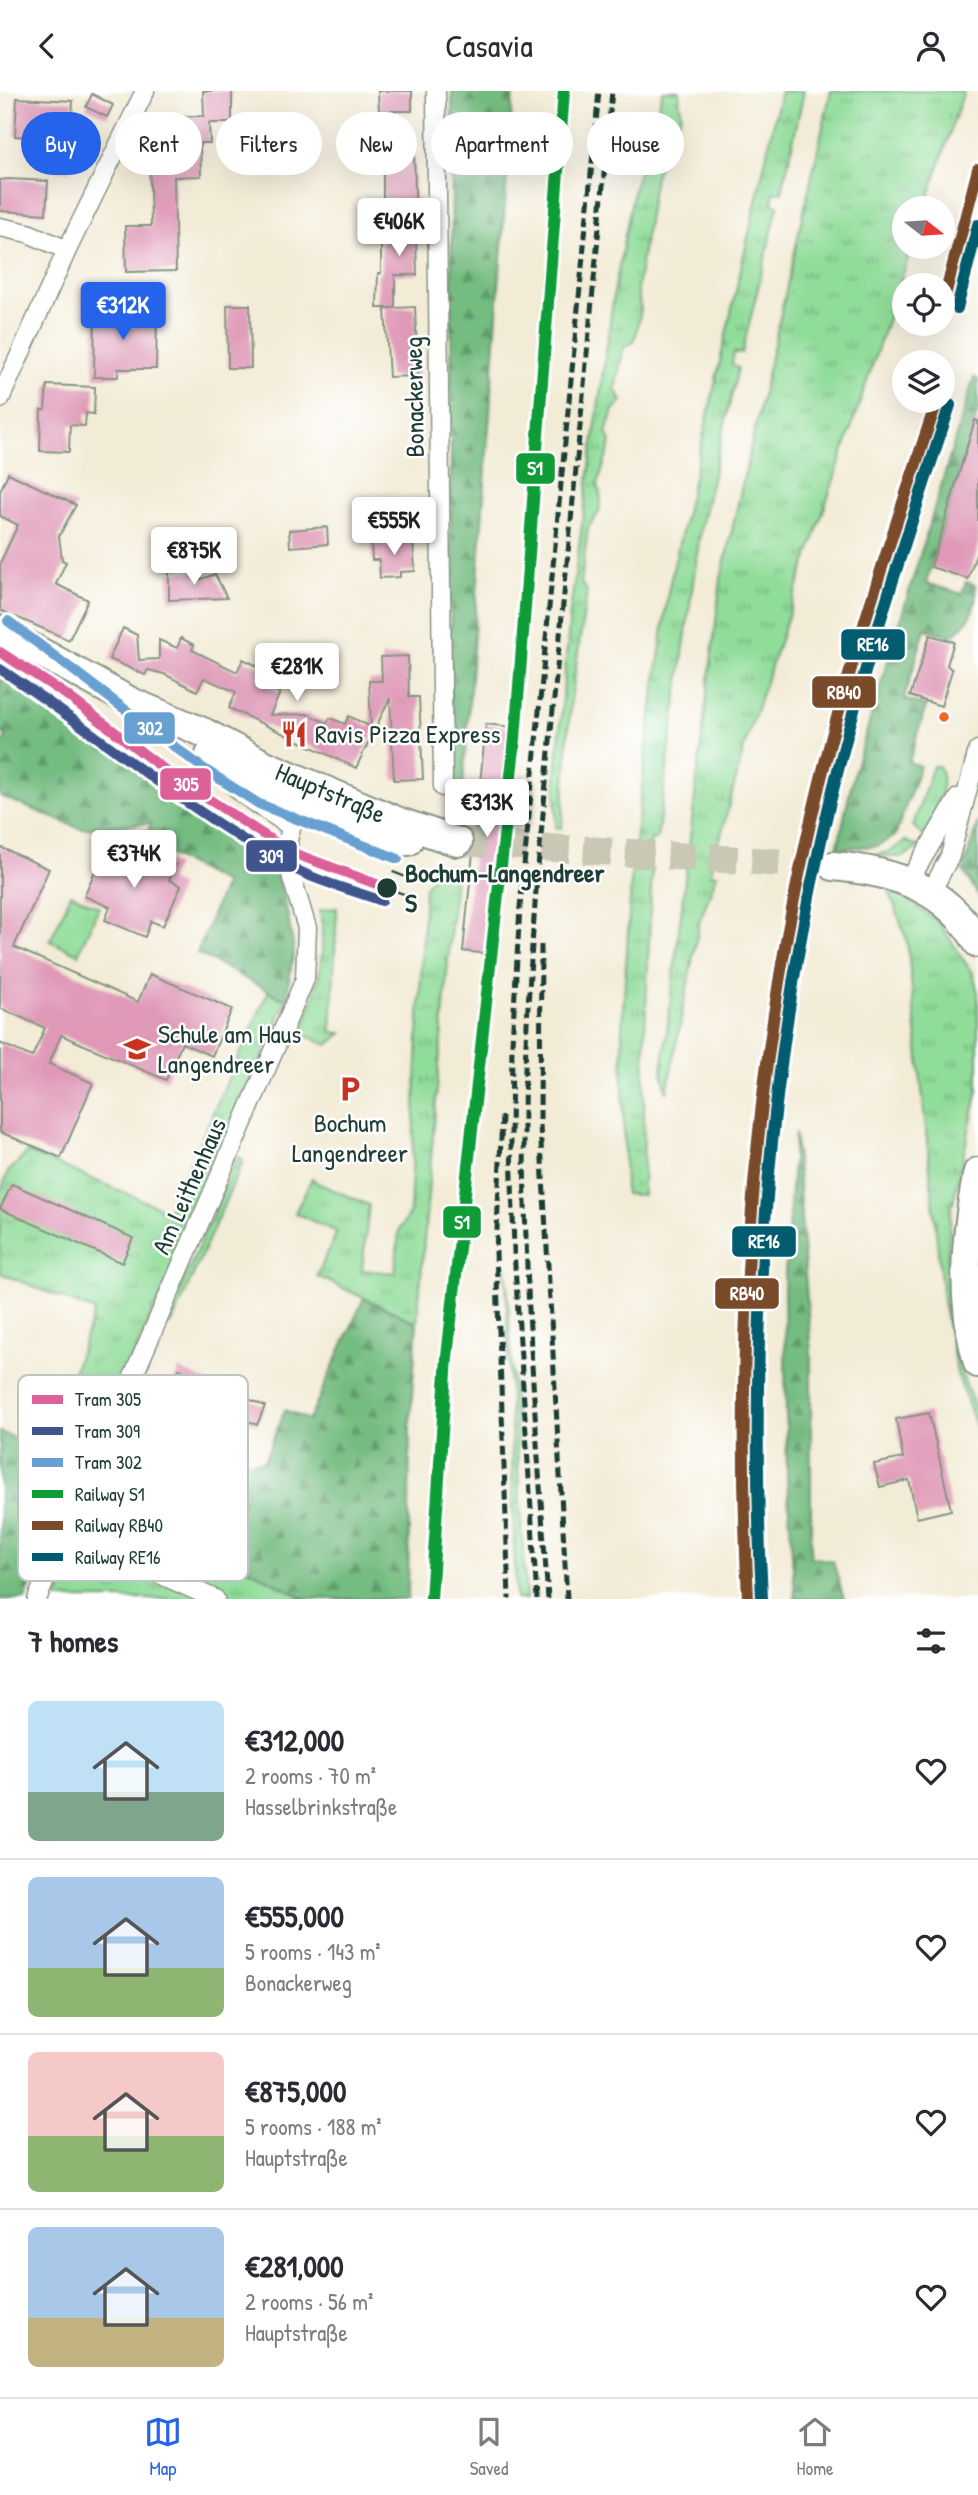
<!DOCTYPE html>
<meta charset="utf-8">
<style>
body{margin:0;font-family:"Patrick Hand",sans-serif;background:#f7f7f7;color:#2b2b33;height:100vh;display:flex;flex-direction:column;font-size:26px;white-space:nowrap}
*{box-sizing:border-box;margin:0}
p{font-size:23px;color:#7c7c81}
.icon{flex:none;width:38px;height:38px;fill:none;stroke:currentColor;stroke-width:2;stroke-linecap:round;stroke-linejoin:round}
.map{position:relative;height:1508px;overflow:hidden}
.sheet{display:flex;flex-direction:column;background:#fff;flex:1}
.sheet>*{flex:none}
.banner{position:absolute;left:21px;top:21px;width:936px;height:63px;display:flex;gap:14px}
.needle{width:46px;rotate:107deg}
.tools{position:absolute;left:892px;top:105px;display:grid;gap:14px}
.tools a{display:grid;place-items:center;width:63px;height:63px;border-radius:50%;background:#fff;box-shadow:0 7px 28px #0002;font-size:35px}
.price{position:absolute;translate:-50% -60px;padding:0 16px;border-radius:7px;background:#fff;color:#222;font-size:23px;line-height:46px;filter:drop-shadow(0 2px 4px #0008)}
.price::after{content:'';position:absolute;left:50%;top:42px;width:21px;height:16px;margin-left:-10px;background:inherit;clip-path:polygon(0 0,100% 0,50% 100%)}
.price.current{background:#2563eb;color:#fff}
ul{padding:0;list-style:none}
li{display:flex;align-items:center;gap:21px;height:175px;padding:0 28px}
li+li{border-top:2px solid #e1e1e2}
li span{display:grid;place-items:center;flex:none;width:196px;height:140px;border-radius:10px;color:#555}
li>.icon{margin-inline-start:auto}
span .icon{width:84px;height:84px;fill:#fffc;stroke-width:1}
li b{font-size:30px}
h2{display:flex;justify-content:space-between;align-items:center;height:84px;padding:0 28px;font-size:30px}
.tag{padding:0 24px;border-radius:32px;background:#fff;box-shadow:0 7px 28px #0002;font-size:24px;line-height:63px}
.tag.current{background:#2563eb;color:#fff}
header{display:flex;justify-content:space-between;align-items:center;height:91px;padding:0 28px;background:#fff;font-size:32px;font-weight:600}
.menu{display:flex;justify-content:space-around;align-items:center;height:98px;border-top:2px solid #e1e1e2;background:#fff;font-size:19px;color:#7c7c81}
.menu a{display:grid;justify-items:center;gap:4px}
.menu .current{color:#2563eb}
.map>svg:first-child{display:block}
.grass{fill:url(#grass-tufts);stroke:#588c66;stroke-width:2}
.forest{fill:url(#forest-firs);stroke:#4a7c5a;stroke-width:2}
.garden{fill:#90dc99;stroke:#588c66;stroke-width:2}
.building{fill:#df99b7}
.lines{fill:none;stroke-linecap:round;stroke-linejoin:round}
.primary-tunnel{stroke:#c8c8b5;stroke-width:28;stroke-dasharray:28 14;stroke-linecap:butt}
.street-casing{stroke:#889484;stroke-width:21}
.primary-casing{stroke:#889484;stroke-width:32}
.street{stroke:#fff;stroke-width:18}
.primary{stroke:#fff;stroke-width:28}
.tram{stroke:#1f3d34;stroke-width:2}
.rail{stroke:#1f3d34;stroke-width:5;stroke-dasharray:10 5;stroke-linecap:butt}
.rail-1-casing{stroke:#fff;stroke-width:18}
.rail-2-casing{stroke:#fff;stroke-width:18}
.rail-3-casing{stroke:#fff;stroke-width:18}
.rail-1{stroke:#109c37;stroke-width:12}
.rail-2{stroke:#7a4b2a;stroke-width:12}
.rail-3{stroke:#005c6e;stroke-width:12}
.tram-1-casing{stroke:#fff;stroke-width:16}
.tram-2-casing{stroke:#fff;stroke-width:16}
.tram-3-casing{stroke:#fff;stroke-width:16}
.tram-1{stroke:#db6198;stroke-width:10}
.tram-2{stroke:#40558e;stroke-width:10}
.tram-3{stroke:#67a0d1;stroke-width:10}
.bus-dot{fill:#f26522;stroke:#fff;stroke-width:2.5}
.stop-dot{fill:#1f3d34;stroke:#fff;stroke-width:2.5}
.labels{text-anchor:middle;stroke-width:5;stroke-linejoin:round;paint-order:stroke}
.street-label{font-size:26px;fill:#1f3d34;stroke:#fff}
.poi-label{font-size:26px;fill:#1f3d34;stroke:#fff;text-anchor:start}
.stop-label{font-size:26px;font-weight:bold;fill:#1f3d34;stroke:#fff;text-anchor:start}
.key{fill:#fff;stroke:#bcc5c2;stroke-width:2}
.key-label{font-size:19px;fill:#1f3d34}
.line-badge{stroke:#fff;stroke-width:2.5}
.badge-label{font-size:19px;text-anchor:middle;font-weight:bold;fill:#fff}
</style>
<header><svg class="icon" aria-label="back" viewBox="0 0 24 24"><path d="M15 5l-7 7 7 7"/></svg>Casavia<svg class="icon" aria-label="person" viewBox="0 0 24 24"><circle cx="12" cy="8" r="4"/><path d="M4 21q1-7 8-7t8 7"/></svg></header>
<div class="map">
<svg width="978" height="1508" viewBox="0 0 978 1508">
<defs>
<pattern id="grass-tufts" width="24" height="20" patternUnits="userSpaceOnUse" patternTransform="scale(1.75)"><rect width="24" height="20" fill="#90dc99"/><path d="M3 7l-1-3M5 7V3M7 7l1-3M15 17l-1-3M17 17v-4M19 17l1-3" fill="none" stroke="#75b47e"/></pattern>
<pattern id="forest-firs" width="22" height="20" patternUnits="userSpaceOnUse" patternTransform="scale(1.75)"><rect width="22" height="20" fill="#74bc81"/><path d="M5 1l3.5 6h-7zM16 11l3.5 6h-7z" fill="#5f9a6a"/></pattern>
</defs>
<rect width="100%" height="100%" fill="#fff"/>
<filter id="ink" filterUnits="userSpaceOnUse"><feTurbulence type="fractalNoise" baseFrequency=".0143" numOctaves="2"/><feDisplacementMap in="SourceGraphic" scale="14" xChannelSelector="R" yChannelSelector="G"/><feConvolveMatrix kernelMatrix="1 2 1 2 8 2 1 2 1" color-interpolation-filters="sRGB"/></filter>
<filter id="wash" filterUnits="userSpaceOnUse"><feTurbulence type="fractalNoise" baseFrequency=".00686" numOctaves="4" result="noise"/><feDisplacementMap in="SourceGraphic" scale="28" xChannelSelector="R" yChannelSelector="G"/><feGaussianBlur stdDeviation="1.57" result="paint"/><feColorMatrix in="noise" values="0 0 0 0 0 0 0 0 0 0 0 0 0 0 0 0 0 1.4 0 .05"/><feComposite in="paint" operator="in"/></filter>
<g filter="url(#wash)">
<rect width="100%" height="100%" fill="#f2ebd5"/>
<g class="grass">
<polygon points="663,0 679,0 681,24 655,85 637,198 641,219 634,251 624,256 615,298 622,310 613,319 606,342 611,351 598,393 601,408 599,421 588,437 581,492 587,500 570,616 562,737 556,737 556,684 570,521 614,202 634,97"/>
<polygon points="781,0 804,0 782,101 774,101 772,111 778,115 742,262 734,262 732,273 738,277 701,435 657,748 651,748 648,777 652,778 645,940 643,1104 625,1103 622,938 632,776 651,624 668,501"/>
<polygon points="831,0 964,0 925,117 905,117 905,156 912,156 745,653 719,752 713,752 711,783 717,783 700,829 667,1002 662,981 721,488"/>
<path d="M933 675H939C950 695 932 726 925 747L913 735Z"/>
<polygon points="905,750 919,756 903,766 872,765 891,760"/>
<polygon points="442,774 456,776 417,1232 317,1185 337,1141 295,1122 312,1087 317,1092 369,1114 362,1179 395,1182 399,1139 410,1121 425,795"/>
<polygon points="888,797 938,830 974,885 978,902 978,999 951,1120 946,1185 950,1234 961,1281 978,1325 978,1340 957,1283 943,1210 907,849"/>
<path d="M337 817 331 941 342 942 328 954 302 943C316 898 328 867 320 819Z"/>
<polygon points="268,901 286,909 194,1132 78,1384 41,1370 95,1220 0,1182 0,1102 8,1081 28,1061 168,1120"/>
<polygon points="238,1065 243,1070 172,1232 168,1234 165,1233"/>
<polygon points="506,1176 526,1508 516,1508"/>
<polygon points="145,1423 305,1508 57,1508 94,1427 135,1446"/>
</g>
<g class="forest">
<polygon points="452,0 513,0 463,697 450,696"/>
<path d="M974 286 978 288V319L926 492 962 503 966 491 975 494C978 517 969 533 951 545L925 538 904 608 926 615 909 671 920 675 895 745 877 755 837 758 854 682Z"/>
<polygon points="15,588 48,612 61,616 159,691 268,760 285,810 294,859 286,909 197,862 225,792 144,750 151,732 81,738 0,705 0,659 6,644 0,641 0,589"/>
<polygon points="978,731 978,804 963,779"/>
<polygon points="795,1042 811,1264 811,1466 833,1470 844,1508 795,1508 787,1387 784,1197"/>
<polygon points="364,1207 417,1232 410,1335 408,1508 305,1508 145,1423 164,1378 264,1370 285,1319 309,1329"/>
<polygon points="0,1341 33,1354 28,1364 78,1384 25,1508 0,1508"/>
</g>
<polygon class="garden" points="71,803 99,816 78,863 50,850"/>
<g id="blocks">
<g class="building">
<polygon points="203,0 232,0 232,32 209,32 210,52 200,52 201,85 174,86 176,180 126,181 125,135 151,135 149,58 168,57 167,26 204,25"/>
<polygon points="378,0 412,0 412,20 379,20"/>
<polygon points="92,3 113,14 107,26 86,16"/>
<polygon points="17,7 73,10 69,80 48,79 50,48 15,45"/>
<polygon points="414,57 417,184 395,184 395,217 415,216 418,285 389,286 385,218 393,217 377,217 378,182 381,182 381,122 383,122 383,58"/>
<polygon points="8,88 48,90 46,123 0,120 0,89"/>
<polygon points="227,214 250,214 251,277 228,277"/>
<polygon points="95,216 118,216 118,224 157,225 156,278 118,278 118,286 94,286"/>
<polygon points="47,294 95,296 94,323 86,322 85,335 70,334 69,361 40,360 41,319 45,319"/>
<polygon points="975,329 978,330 978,457 968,488 931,476"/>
<polygon points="8,382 76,414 59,445 62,469 66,471 56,493 88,509 69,549 0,519 0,472 18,434 0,425 0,400"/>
<polygon points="327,436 328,453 290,456 289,439"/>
<polygon points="413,449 415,480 400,481 400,486 380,487 379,469 372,469 371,451"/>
<polygon points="169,481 196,481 196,490 215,483 227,507 169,509"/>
<polygon points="123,537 137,544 139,569 159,568 159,549 177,557 181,547 194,554 192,559 237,581 243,568 262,577 258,586 268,590 266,594 280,602 270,624 307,623 327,632 330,627 345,633 349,625 371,636 369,590 382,590 381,566 408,565 409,606 419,606 423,688 394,689 390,607 356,677 229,617 236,601 204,587 197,600 164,583 148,579 145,584 109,568"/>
<polygon points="930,544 954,551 947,574 952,579 941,615 910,605"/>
<polygon points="486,633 511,636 488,863 463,860"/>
<polygon points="0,756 49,778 14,856 138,911 150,883 232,918 212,965 182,952 166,989 61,944 49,973 93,992 61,1067 0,1041 0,952 32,966 45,937 0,917"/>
<polygon points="136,757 176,774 169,789 181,795 163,835 151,830 145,846 105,829 110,816 84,805 105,758 131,769"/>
<polygon points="12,1093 133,1147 122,1172 0,1118"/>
<polygon points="179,1278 265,1315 257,1334 235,1324 220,1356 167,1329 180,1300 171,1296"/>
<polygon points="929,1322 951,1419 917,1427 909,1389 880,1396 874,1373 903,1367 896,1328"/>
</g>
</g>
</g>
<g filter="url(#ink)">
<use href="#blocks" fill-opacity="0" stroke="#889484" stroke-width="2"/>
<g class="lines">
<polyline class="primary-tunnel" points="458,751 833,775"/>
<g class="street-casing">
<g id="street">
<polyline points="436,0 443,696"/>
<polyline points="0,136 28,142 67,159"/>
<polyline points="0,308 67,159 145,0"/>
<polyline points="218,680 244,704 290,735"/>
<polyline points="909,790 958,707"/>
<polyline points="931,801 950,765 978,659"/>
<polyline points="66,1441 215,1508"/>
<polyline points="37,1508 305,888 307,837 292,787 288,749 299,707"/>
</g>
</g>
<g class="primary-casing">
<g id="primary">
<path id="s1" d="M0 539 131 611 205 642 265 674 399 731 458 751"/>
<polyline points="210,664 309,722 408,750"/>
<path d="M833 775C893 780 947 797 978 852"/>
<path d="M978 1081C965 1147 960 1206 978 1272"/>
</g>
</g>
<use href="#street" class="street"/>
<use href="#primary" class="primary"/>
<g class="tram">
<polyline points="393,781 416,790"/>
<polyline points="387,797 412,806"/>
</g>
<g class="rail">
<polyline points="541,854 540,1034 567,1508"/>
<polyline points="502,1025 496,1161 509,1508"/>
<polyline points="537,1508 514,1160 511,1052 512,952 520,816 599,0"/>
<path d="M548 1508C537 1351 524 1193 524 1035 524 952 531 869 537 786L612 0"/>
</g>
<g class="rail-1-casing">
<polyline id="rail-1" points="431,1508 447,1266 515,648 564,0"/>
</g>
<g class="rail-2-casing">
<g id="rail-2">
<polyline points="943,212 978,78"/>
<path d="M748 1508C735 1253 750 1001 806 751 839 601 888 455 937 310"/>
</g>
</g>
<g class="rail-3-casing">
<g id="rail-3">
<polyline points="957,217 978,134"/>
<path d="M762 1507C749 1254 764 1002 820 754 853 605 902 459 950 314"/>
</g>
</g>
<use href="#rail-1" class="rail-1"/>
<use href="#rail-2" class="rail-2"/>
<use href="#rail-3" class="rail-3"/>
<g class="tram-1-casing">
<polyline id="tram-1" points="0,561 65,603 173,685 270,748 296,763 387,797"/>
</g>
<g class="tram-2-casing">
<path id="tram-2" d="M0 578C97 641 185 719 287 774 316 790 351 799 382 810"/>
</g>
<g class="tram-3-casing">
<polyline id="tram-3" points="8,530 204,678 259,713 398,768"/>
</g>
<use href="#tram-1" class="tram-1"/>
<use href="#tram-2" class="tram-2"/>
<use href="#tram-3" class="tram-3"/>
</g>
</g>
<defs>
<g id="restaurant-bare" transform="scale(2.1)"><path d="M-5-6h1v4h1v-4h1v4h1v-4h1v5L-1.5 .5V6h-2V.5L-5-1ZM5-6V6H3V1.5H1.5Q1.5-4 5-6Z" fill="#c8321e" stroke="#fff" stroke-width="2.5" paint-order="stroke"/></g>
<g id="school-bare" transform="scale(2.1)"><path d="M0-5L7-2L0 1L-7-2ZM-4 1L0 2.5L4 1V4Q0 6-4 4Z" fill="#c8321e" stroke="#fff" stroke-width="2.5" paint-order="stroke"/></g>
<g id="parking-bare" transform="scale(2.1)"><path d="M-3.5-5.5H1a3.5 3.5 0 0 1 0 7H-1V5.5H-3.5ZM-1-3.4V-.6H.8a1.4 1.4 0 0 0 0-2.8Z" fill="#c8321e" stroke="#fff" stroke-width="2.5" paint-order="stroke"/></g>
</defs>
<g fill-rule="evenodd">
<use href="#restaurant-bare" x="294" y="643"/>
<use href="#school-bare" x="137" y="958"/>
<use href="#parking-bare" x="350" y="998"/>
</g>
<circle class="bus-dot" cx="944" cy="626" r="6"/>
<circle class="stop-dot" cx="387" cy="797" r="11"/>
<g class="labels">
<g class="street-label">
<text transform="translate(414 306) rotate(-91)" y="9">Bonackerweg</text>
<text dy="9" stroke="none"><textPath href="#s1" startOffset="369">Hauptstraße</textPath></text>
<text transform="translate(189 1095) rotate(-66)" y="9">Am Leithenhaus</text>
</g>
<g class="poi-label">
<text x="315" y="652">Ravis Pizza Express</text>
<text x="158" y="952">Schule am Haus<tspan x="158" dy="30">Langendreer</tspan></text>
<text x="350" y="1041" text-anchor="middle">Bochum<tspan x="350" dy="30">Langendreer</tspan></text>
</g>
<g class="stop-label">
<text x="405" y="791">Bochum-Langendreer<tspan x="405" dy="30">S</tspan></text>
</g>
</g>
<rect x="18" y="1284" width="230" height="206" rx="10" class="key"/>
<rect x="32" y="1304" width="31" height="9" fill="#db6198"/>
<rect x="32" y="1336" width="31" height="8" fill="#40558e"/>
<rect x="32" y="1367" width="31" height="9" fill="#67a0d1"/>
<rect x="32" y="1399" width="31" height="8" fill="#109c37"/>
<rect x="32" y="1430" width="31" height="9" fill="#7a4b2a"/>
<rect x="32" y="1462" width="31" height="8" fill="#005c6e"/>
<g class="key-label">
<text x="75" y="1315">Tram 305</text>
<text x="75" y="1347">Tram 309</text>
<text x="75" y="1378">Tram 302</text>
<text x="75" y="1410">Railway S1</text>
<text x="75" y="1441">Railway RB40</text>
<text x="75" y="1473">Railway RE16</text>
</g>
<g class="line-badge">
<rect x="515" y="361" width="41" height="33" rx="7" fill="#109c37"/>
<rect x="840" y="537" width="66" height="33" rx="7" fill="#005c6e"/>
<rect x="811" y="584" width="66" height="34" rx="7" fill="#7a4b2a"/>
<rect x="123" y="620" width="53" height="34" rx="7" fill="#67a0d1"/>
<rect x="159" y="676" width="53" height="34" rx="7" fill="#db6198"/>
<rect x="245" y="748" width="53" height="34" rx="7" fill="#40558e"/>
<rect x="442" y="1114" width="40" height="34" rx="7" fill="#109c37"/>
<rect x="731" y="1134" width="66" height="33" rx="7" fill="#005c6e"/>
<rect x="714" y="1186" width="66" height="33" rx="7" fill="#7a4b2a"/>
</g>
<g class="badge-label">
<text x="535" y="384">S1</text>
<text x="873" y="560">RE16</text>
<text x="844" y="608">RB40</text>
<text x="150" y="644">302</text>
<text x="186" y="700">305</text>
<text x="271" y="772">309</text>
<text x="462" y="1138">S1</text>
<text x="764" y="1157">RE16</text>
<text x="747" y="1209">RB40</text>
</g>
</svg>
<div class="tools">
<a><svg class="needle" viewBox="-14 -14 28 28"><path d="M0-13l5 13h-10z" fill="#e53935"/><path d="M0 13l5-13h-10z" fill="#7c7c81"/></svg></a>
<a><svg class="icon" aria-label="locate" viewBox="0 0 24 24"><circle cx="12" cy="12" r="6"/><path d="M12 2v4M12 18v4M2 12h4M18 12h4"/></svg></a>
<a><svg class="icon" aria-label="layers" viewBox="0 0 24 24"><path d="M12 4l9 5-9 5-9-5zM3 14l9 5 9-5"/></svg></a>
</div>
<b class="price" style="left:399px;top:167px">€406K</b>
<b class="price current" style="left:123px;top:251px">€312K</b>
<b class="price" style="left:394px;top:466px">€555K</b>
<b class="price" style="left:194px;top:496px">€875K</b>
<b class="price" style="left:297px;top:612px">€281K</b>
<b class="price" style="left:487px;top:748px">€313K</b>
<b class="price" style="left:134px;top:799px">€374K</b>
<div class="banner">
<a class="tag current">Buy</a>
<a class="tag">Rent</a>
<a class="tag">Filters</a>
<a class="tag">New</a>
<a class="tag">Apartment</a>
<a class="tag">House</a>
</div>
</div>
<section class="sheet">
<h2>7 homes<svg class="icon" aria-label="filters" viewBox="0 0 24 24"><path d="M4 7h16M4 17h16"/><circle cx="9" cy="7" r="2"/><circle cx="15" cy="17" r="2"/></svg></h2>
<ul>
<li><span style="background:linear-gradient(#bfe0f5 65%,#7fa58c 0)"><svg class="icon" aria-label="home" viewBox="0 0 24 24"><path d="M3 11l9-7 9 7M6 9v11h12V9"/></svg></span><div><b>€312,000</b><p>2 rooms · 70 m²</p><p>Hasselbrinkstraße</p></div><svg class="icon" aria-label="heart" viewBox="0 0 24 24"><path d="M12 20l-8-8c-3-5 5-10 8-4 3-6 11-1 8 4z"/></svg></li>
<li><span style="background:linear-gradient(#a9c7e8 65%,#8fb573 0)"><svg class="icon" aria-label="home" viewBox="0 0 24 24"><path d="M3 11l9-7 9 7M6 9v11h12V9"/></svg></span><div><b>€555,000</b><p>5 rooms · 143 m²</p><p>Bonackerweg</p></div><svg class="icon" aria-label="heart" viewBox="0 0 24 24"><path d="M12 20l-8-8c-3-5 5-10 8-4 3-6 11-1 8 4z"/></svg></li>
<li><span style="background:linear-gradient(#f6c9c9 60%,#8fb573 0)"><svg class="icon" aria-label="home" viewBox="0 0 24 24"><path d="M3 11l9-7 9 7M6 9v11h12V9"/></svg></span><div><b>€875,000</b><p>5 rooms · 188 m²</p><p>Hauptstraße</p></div><svg class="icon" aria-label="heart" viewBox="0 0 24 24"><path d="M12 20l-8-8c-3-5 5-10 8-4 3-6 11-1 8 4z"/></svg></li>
<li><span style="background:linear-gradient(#a9c7e8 65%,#c2b280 0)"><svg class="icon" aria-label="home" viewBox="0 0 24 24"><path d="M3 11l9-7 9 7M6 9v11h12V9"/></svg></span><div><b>€281,000</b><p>2 rooms · 56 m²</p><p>Hauptstraße</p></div><svg class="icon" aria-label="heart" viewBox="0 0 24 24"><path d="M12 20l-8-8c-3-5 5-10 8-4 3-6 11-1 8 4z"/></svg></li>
</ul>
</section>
<nav class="menu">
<a class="current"><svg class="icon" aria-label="map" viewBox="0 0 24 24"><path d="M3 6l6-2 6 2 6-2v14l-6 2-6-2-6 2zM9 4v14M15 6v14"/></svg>Map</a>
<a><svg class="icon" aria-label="saved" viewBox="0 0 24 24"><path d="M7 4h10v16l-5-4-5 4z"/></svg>Saved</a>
<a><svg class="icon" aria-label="home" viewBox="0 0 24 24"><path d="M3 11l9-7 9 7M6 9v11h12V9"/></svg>Home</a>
</nav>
